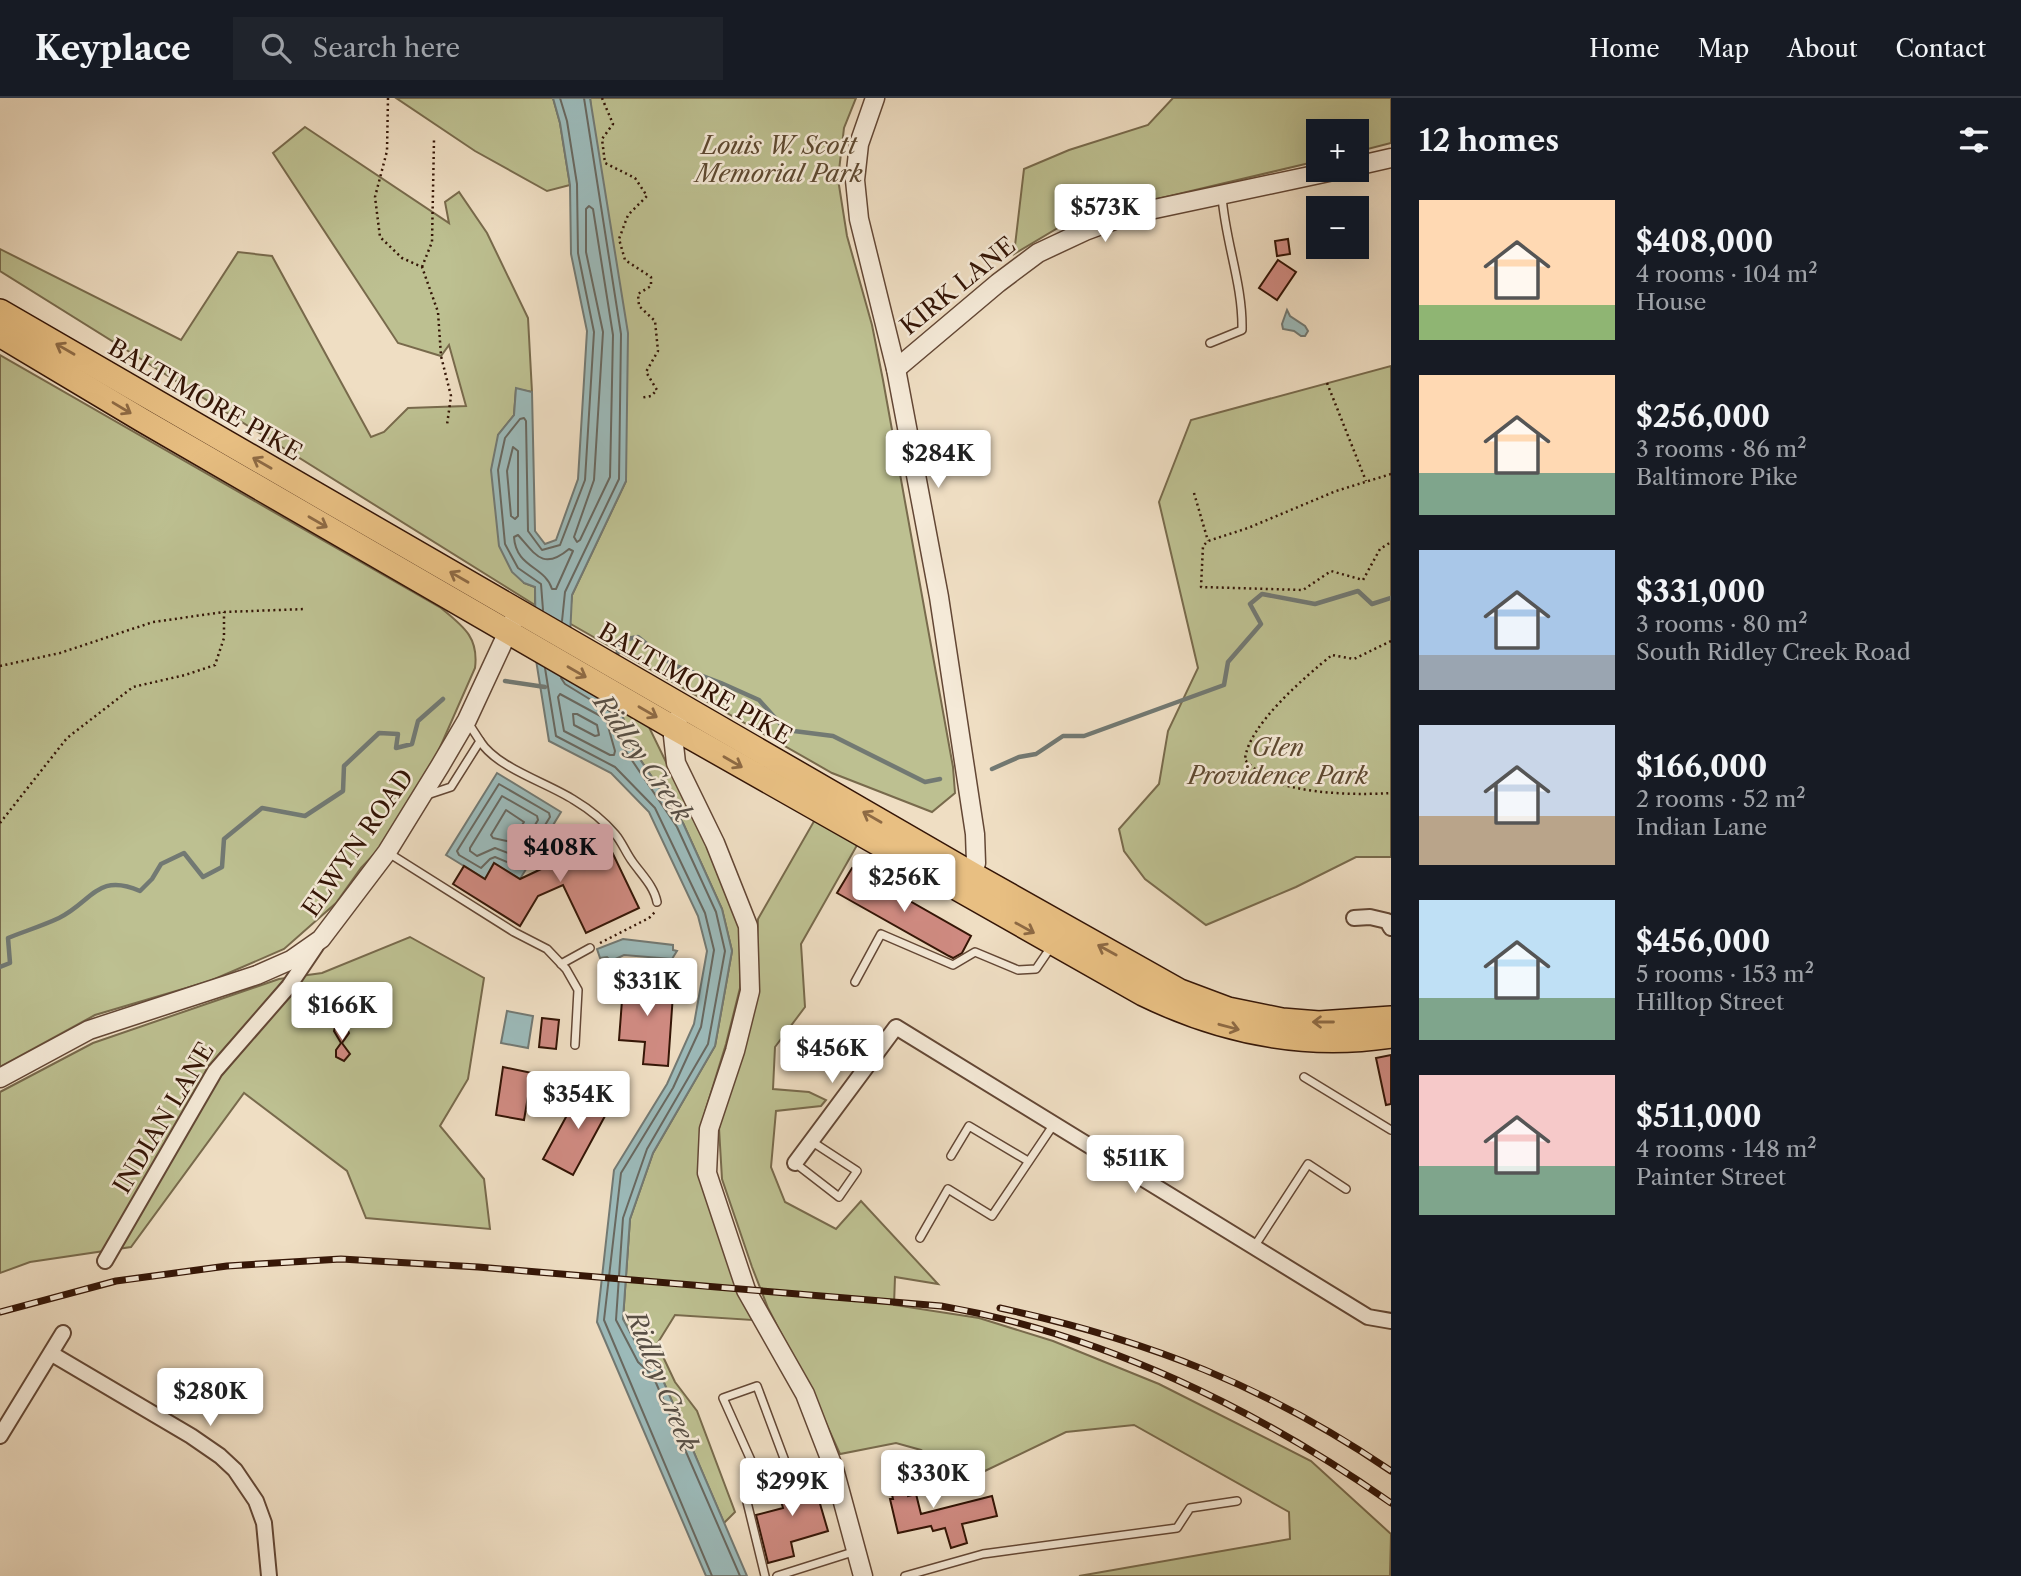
<!DOCTYPE html>
<meta charset="utf-8">
<style>
body{margin:0;font-family:"Libre Caslon Text",serif;background:#20242c;color:#f1f3f6;height:100vh;display:flex;flex-direction:column;font-size:26px;white-space:nowrap}
*{box-sizing:border-box;margin:0}
p{font-size:23px;color:#9ea1a6}
.icon{flex:none;width:38px;height:38px;fill:none;stroke:currentColor;stroke-width:2;stroke-linecap:round;stroke-linejoin:round}
.map{position:relative;flex:1;overflow:hidden}
.sheet{display:flex;flex-direction:column;background:#171b24;width:630px}
.sheet>*{flex:none}
.controls{position:absolute;left:1306px;top:21px;display:grid;gap:14px}
.controls a{display:grid;place-items:center;width:63px;height:63px;border-radius:0px;background:#171b24;box-shadow:0 7px 28px #0002;font-size:35px}
.price{position:absolute;translate:-50% -60px;padding:0 16px;border-radius:7px;background:#fff;color:#222;font-size:23px;line-height:46px;filter:drop-shadow(0 2px 4px #0008)}
.price::after{content:'';position:absolute;left:50%;top:42px;width:21px;height:16px;margin-left:-10px;background:inherit;clip-path:polygon(0 0,100% 0,50% 100%)}
.price.on{background:#c59692;color:#111}
ul{padding:0;list-style:none}
li{display:flex;align-items:center;gap:21px;height:175px;padding:0 28px}
li span{display:grid;place-items:center;flex:none;width:196px;height:140px;border-radius:0px;color:#555}
li>.icon{margin-inline-start:auto}
span .icon{width:84px;height:84px;fill:#fffc;stroke-width:1}
li b{font-size:30px}
h2{display:flex;justify-content:space-between;align-items:center;height:84px;padding:0 28px;font-size:30px}
header{display:flex;align-items:center;gap:42px;box-sizing:border-box;height:98px;padding:0 35px;background:#171b24;border-bottom:2px solid #363941}
header strong{font-size:33px}
nav{display:flex;gap:38px;margin-inline-start:auto;font-size:24px}
.search{width:490px;height:63px;background:#20242c;display:flex;align-items:center;gap:18px;box-sizing:border-box;padding:0 24px;border-radius:0px;color:#9ea1a6;font-size:26px}
main{display:flex;flex:1;min-height:0}
.map>svg:first-child{display:block}
.green{fill:#bdc091;stroke:#786a4c;stroke-width:2}
.water{fill:#9cbbbb;stroke:#727973;stroke-width:2}
.lines{fill:none;stroke-linecap:round;stroke-linejoin:round}
.shore{stroke:#686860;stroke-width:2}
.stream{stroke:#727973;stroke-width:4.5}
.building{fill:#d08b82;stroke:#341506;stroke-width:2}
.service-casing{stroke:#634735;stroke-width:10}
.minor-casing{stroke:#634735;stroke-width:18}
.tertiary-casing{stroke:#634735;stroke-width:21}
.primary-casing{stroke:#341506;stroke-width:26}
.path{stroke:#341506;stroke-width:2.5;stroke-dasharray:2 3.5;stroke-linecap:butt}
.service{stroke:#f5ead8;stroke-width:7}
.minor{stroke:#f5ead8;stroke-width:14}
.tertiary{stroke:#f5ead8;stroke-width:18}
.primary{stroke:#e8bf82;stroke-width:23}
.rail-casing{stroke:#341506;stroke-width:7}
.rail{stroke:#f5ead8;stroke-width:4.5;stroke-dasharray:13;stroke-linecap:butt}
.oneway{stroke:#8e6a44}
.labels{text-anchor:middle;stroke-width:5;stroke-linejoin:round;paint-order:stroke}
.park-label{font-size:24px;font-style:italic;fill:#5d4830;stroke:#f5ead8}
.street-label{font-size:24px;fill:#341506;stroke:#f5ead8}
.water-label{font-size:26px;font-style:italic;fill:#584f45;stroke:#f5ead8}
</style>
<header>
<strong>Keyplace</strong>
<div class="search"><svg class="icon" aria-label="search" viewBox="0 0 24 24"><circle cx="10" cy="10" r="6"/><path d="M15 15l6 6"/></svg>Search here</div>
<nav><a>Home</a><a>Map</a><a>About</a><a>Contact</a></nav>
</header>
<main>
<div class="map">
<svg width="1391" height="1478" viewBox="0 0 1391 1478">
<rect width="100%" height="100%" fill="#efdec3"/>
<filter id="stains"><feTurbulence type="fractalNoise" baseFrequency=".00286" numOctaves="4"/><feColorMatrix values="0 0 0 0 .2 0 0 0 0 .09 0 0 0 0 .02 0 0 0 .5 -.17"/></filter>
<radialGradient id="worn" r=".72"><stop offset=".6" stop-color="#630" stop-opacity="0"/><stop offset="1" stop-color="#630" stop-opacity=".3"/></radialGradient>
<g class="green">
<polygon points="396,0 553,0 560,25 570,87 547,93 475,53"/>
<polygon points="590,0 856,0 844,30 838,81 847,138 872,227 883,282 953,669 955,695 932,714 832,675 569,525 572,497 626,383"/>
<polygon points="1173,0 1391,0 1391,45 1356,54 1356,33 1318,33 1318,63 1073,121 1014,156 1024,71 1069,52 1148,27"/>
<polygon points="305,29 449,125 445,104 459,94 487,135 528,220 532,294 516,291 514,317 498,337 524,485 535,489 535,507 0,173 0,151 181,242 238,154 272,158 371,339 384,334 408,310 466,308 449,247 441,258 398,245 273,55"/>
<path d="M0 257 441 510C463 528 479 539 475 570L434 663 382 748 361 770 336 805 284 851 210 883 95 917 0 969Z"/>
<polygon points="1391,268 1391,759 1356,759 1296,789 1206,827 1145,781 1124,753 1119,731 1159,686 1168,633 1198,570 1159,404 1191,322"/>
<polygon points="621,611 647,625 727,789 741,825 740,890 726,946 705,1014 699,1052 703,1087 752,1222 675,1217 657,1246 675,1284 697,1313 735,1414 724,1425 659,1273 644,1260 623,1221 630,1121 653,1055 715,948 732,853 722,811 683,725 629,645"/>
<polygon points="817,718 860,742 801,846 805,909 775,949 773,991 809,994 826,1002 821,1008 776,1013 771,1069 785,1104 836,1131 861,1103 938,1186 895,1179 894,1207 979,1220 1053,1243 1159,1286 1311,1363 1391,1436 1390,1478 1079,1478 1290,1441 1289,1414 1134,1327 1066,1334 964,1383 921,1352 896,1345 840,1356 814,1299 768,1210 752,1169 722,1081 719,1030 755,894 758,821"/>
<polygon points="410,839 484,880 468,981 440,1028 484,1081 490,1131 366,1120 347,1073 244,995 131,1149 30,1164 0,1175 0,994 93,945 279,881 322,875"/>
</g>
<g class="water">
<polygon points="553,0 590,0 628,235 626,383 572,497 568,580 621,611 629,645 683,725 722,811 732,853 715,948 653,1055 630,1121 623,1221 644,1260 659,1273 747,1478 706,1478 597,1224 614,1072 667,986 694,926 707,853 698,818 649,714 611,675 549,643 536,562 535,489 524,485 512,474 499,448 491,372 498,337 514,317 516,290 532,294 535,433 545,446 556,442 578,381 587,233 571,156 570,87 560,25"/>
<polygon points="1287,212 1290,218 1305,228 1308,233 1305,238 1301,238 1294,233 1283,231 1282,226"/>
<polygon points="497,675 561,714 520,781 495,766 485,781 446,757"/>
<polygon points="623,841 673,847 673,852 677,853 672,861 624,857 611,863 607,859 600,860 597,851"/>
<polygon points="507,913 533,918 528,950 501,945"/>
</g>
<g class="lines">
<g class="shore">
<polygon points="589,108 593,111 613,237 610,379 580,442 577,444 574,439 594,382 603,234 586,154 586,111"/>
<polygon points="513,349 518,353 518,418 515,421 511,418 507,373"/>
<path d="M518 437C535 456 543 473 569 451L573 453 556 491H552C545 468 516 470 514 439Z"/>
<polyline points="543,512 541,486 518,470 505,446 498,372 505,340 520,321 524,320 526,323 528,433 542,452 560,447 585,382 594,234 578,155 577,86 567,23 560,0"/>
<polyline points="562,523 565,494 619,381 621,236 584,0"/>
<polyline points="545,570 556,638 615,669 655,710 705,815 714,852 701,929 673,990 621,1075 604,1222 712,1478"/>
<polyline points="561,580 565,586 614,616 623,649 677,729 716,814 725,853 708,946 647,1051 623,1120 616,1222 638,1264 653,1278 740,1478"/>
<polygon points="560,596 606,621 615,653 614,657 610,657 564,633 558,599"/>
<polygon points="573,616 577,616 597,627 599,637 595,638 574,627"/>
<polygon points="499,686 549,715 550,719 519,769 495,759 490,761 481,770 459,757 457,753"/>
<polygon points="502,698 537,718 538,722 516,758 495,750 477,758 470,753 470,750"/>
<polygon points="506,712 524,724 511,744 493,740 491,737"/>
</g>
<g class="stream">
<polyline points="616,561 620,546 627,541 638,539 671,566 721,585 759,602 786,632 833,638 925,684 940,681"/>
<polyline points="505,583 545,589"/>
<polyline points="992,671 1019,659 1036,656 1063,638 1084,638 1224,587 1228,564 1261,526 1250,506 1262,496 1315,506 1358,493 1372,506 1391,500"/>
<path d="M0 869 10 865 8 840C25 833 42 828 59 820 92 804 97 774 140 793L152 781 161 766 184 755 203 779 222 769 224 741 262 710 305 718 343 693 344 668 379 635 398 636 396 650 412 646 418 623 443 601"/>
</g>
</g>
<g class="building">
<polygon points="1288,141 1290,156 1277,158 1275,143"/>
<polygon points="1278,162 1296,174 1277,202 1259,190"/>
<polygon points="600,729 639,810 586,835 563,787 538,798 520,828 453,786 464,768 485,781 494,765 520,781 554,765 548,754"/>
<polygon points="852,770 971,838 962,855 953,860 949,858 837,795"/>
<polygon points="624,876 654,879 652,894 673,896 668,968 643,966 645,944 619,942"/>
<polygon points="542,920 559,922 556,951 539,949"/>
<polygon points="342,926 347,930 349,935 342,945 350,956 344,963 336,959 336,952 341,945 334,933 335,929"/>
<polygon points="1391,957 1391,1006 1386,1007 1376,960"/>
<polygon points="503,969 532,975 524,1022 496,1017"/>
<polygon points="583,988 612,1005 573,1077 543,1061"/>
<polygon points="898,1359 908,1398 916,1396 921,1416 992,1398 997,1418 962,1426 967,1445 951,1450 945,1430 933,1433 931,1428 898,1435 890,1401 893,1401 884,1362"/>
<polygon points="811,1375 828,1433 791,1444 794,1458 768,1465 756,1417 783,1410 776,1385"/>
</g>
<g class="lines">
<g class="service-casing">
<g id="service">
<path d="M1210 245 1242 232C1243 186 1225 143 1222 98"/>
<path d="M480 643C497 670 546 684 574 702 589 711 604 723 615 736 622 744 626 755 632 763 641 776 654 788 657 804"/>
<polyline points="427,697 451,689 480,643 467,623"/>
<polyline points="387,754 514,834 547,851 566,871 578,892 575,947"/>
<polyline points="561,866 590,850"/>
<polyline points="855,884 881,836 953,867 975,854 1018,872 1036,871 1051,849"/>
<polyline points="1304,979 1391,1032"/>
<polyline points="951,1058 969,1028 1028,1063"/>
<polyline points="795,1065 839,1099 857,1073 811,1043"/>
<polyline points="920,1140 948,1091 992,1118 1054,1026"/>
<polyline points="1254,1149 1308,1066 1346,1091"/>
<polyline points="758,1378 723,1300 757,1288 785,1363 758,1378 747,1404 765,1478"/>
<polyline points="777,1478 856,1453"/>
<polyline points="905,1478 983,1456 1177,1430 1190,1410 1237,1403"/>
</g>
</g>
<g class="minor-casing">
<g id="minor">
<polyline points="1354,820 1370,819 1387,823 1391,830"/>
<polyline points="795,1065 896,929 1368,1219 1391,1223"/>
<polyline points="105,1163 215,973 289,888 316,848"/>
<polyline points="52,1256 191,1338 220,1358 235,1372 256,1403 264,1425 269,1478"/>
<polyline points="0,1338 63,1235"/>
</g>
</g>
<g class="tertiary-casing">
<g id="tertiary">
<polyline points="875,0 859,46 855,82 859,121 896,271 939,499 975,736 976,765 969,787"/>
<polyline points="1356,68 1391,60"/>
<polyline points="896,271 998,185 1038,155 1085,133 1131,116 1338,72"/>
<polyline points="678,621 673,638 676,665 715,745 748,828 750,893 735,953 709,1031 707,1075 746,1192 805,1296 834,1371 863,1478"/>
<polyline points="0,980 89,932 257,877 291,862 321,841 387,754 440,668 467,622 513,523"/>
</g>
</g>
<g class="primary-casing">
<g id="primary">
<polyline points="0,213 974,777 1180,893 1228,911 1282,922 1319,925 1391,920"/>
<path d="M0 237 142 322 674 630 1143 896C1221 934 1305 951 1391 938"/>
</g>
</g>
<g class="path">
<polyline points="388,0 387,53 375,99 380,139 402,160 422,169 438,214 441,258 451,298 447,327"/>
<polyline points="602,0 613,26 602,41 605,65 635,80 647,98 628,117 619,141 625,162 651,179 651,188 638,196 639,208 655,223 658,253 646,274 657,292 651,298 640,300"/>
<polyline points="422,169 432,144 434,42"/>
<polyline points="1327,285 1366,383"/>
<polyline points="1391,376 1336,393 1248,430 1208,443 1203,448 1201,489 1303,492 1331,473 1363,482 1380,451 1391,444"/>
<polyline points="1194,395 1208,443"/>
<path d="M1391 543 1354 561 1332 557C1306 578 1247 628 1245 662 1257 674 1275 686 1292 689 1322 696 1361 697 1391 695"/>
<polyline points="0,568 60,555 153,524 224,514 306,511"/>
<polyline points="0,725 67,640 133,589 185,577 215,567 224,540 224,514"/>
<polyline points="600,845 649,820 655,814"/>
</g>
<use href="#service" class="service"/>
<use href="#minor" class="minor"/>
<use href="#tertiary" class="tertiary"/>
<use href="#primary" class="primary"/>
<g class="rail-casing">
<g id="rail">
<path d="M1000 1210C1148 1242 1266 1288 1391 1373"/>
<path d="M0 1214 116 1183 227 1168 341 1161 478 1169 941 1208C1103 1236 1257 1311 1391 1405"/>
</g>
</g>
<use href="#rail" class="rail"/>
</g>
<defs><path id="oneway-shaft" d="M-6 0H5M1.5-3L5.5 0L1.5 3" fill="none" stroke-width="1.6" stroke-linecap="round" stroke-linejoin="round" transform="scale(1.75)"/></defs>
<g class="oneway">
<use href="#oneway-shaft" transform="translate(65 251) rotate(-150)"/>
<use href="#oneway-shaft" transform="translate(122 310) rotate(31)"/>
<use href="#oneway-shaft" transform="translate(262 365) rotate(-150)"/>
<use href="#oneway-shaft" transform="translate(318 424) rotate(30)"/>
<use href="#oneway-shaft" transform="translate(459 479) rotate(-150)"/>
<use href="#oneway-shaft" transform="translate(577 574) rotate(30)"/>
<use href="#oneway-shaft" transform="translate(648 614) rotate(30)"/>
<use href="#oneway-shaft" transform="translate(733 664) rotate(30)"/>
<use href="#oneway-shaft" transform="translate(872 719) rotate(-150)"/>
<use href="#oneway-shaft" transform="translate(1025 830) rotate(29)"/>
<use href="#oneway-shaft" transform="translate(1107 852) rotate(-151)"/>
<use href="#oneway-shaft" transform="translate(1323 924) rotate(-180)"/>
<use href="#oneway-shaft" transform="translate(1229 929) rotate(15)"/>
</g>
<g class="labels">
<g class="park-label">
<text x="779" y="56">Louis W. Scott<tspan x="779" dy="28">Memorial Park</tspan></text>
<text x="1278" y="658">Glen<tspan x="1278" dy="28">Providence Park</tspan></text>
</g>
<g class="street-label">
<text transform="translate(958 188) rotate(-39)" y="8">KIRK LANE</text>
<text transform="translate(205 302) rotate(30)" y="8">BALTIMORE PIKE</text>
<text transform="translate(695 586) rotate(30)" y="8">BALTIMORE PIKE</text>
<text transform="translate(358 745) rotate(-55)" y="8">ELWYN ROAD</text>
<text transform="translate(164 1020) rotate(-59)" y="8">INDIAN LANE</text>
</g>
<g class="water-label">
<text transform="translate(643 660) rotate(55)" y="9">Ridley Creek</text>
<text transform="translate(662 1283) rotate(68)" y="9">Ridley Creek</text>
</g>
</g>
<rect width="100%" height="100%" filter="url(#stains)"/>
<rect width="100%" height="100%" fill="url(#worn)"/>
</svg>
<div class="controls">
<a>+</a>
<a>−</a>
</div>
<b class="price" style="left:1105px;top:146px">$573K</b>
<b class="price" style="left:938px;top:392px">$284K</b>
<b class="price on" style="left:560px;top:786px">$408K</b>
<b class="price" style="left:904px;top:816px">$256K</b>
<b class="price" style="left:647px;top:920px">$331K</b>
<b class="price" style="left:342px;top:944px">$166K</b>
<b class="price" style="left:832px;top:987px">$456K</b>
<b class="price" style="left:578px;top:1033px">$354K</b>
<b class="price" style="left:1135px;top:1097px">$511K</b>
<b class="price" style="left:210px;top:1330px">$280K</b>
<b class="price" style="left:933px;top:1412px">$330K</b>
<b class="price" style="left:792px;top:1420px">$299K</b>
</div>
<section class="sheet">
<h2>12 homes<svg class="icon" aria-label="filters" viewBox="0 0 24 24"><path d="M4 7h16M4 17h16"/><circle cx="9" cy="7" r="2"/><circle cx="15" cy="17" r="2"/></svg></h2>
<ul>
<li><span style="background:linear-gradient(#ffd9b3 75%,#8fb573 0)"><svg class="icon" aria-label="home" viewBox="0 0 24 24"><path d="M3 11l9-7 9 7M6 9v11h12V9"/></svg></span><div><b>$408,000</b><p>4 rooms · 104 m²</p><p>House</p></div></li>
<li><span style="background:linear-gradient(#ffd9b3 70%,#7fa58c 0)"><svg class="icon" aria-label="home" viewBox="0 0 24 24"><path d="M3 11l9-7 9 7M6 9v11h12V9"/></svg></span><div><b>$256,000</b><p>3 rooms · 86 m²</p><p>Baltimore Pike</p></div></li>
<li><span style="background:linear-gradient(#a9c7e8 75%,#9aa5b1 0)"><svg class="icon" aria-label="home" viewBox="0 0 24 24"><path d="M3 11l9-7 9 7M6 9v11h12V9"/></svg></span><div><b>$331,000</b><p>3 rooms · 80 m²</p><p>South Ridley Creek Road</p></div></li>
<li><span style="background:linear-gradient(#c9d6e8 65%,#b9a48a 0)"><svg class="icon" aria-label="home" viewBox="0 0 24 24"><path d="M3 11l9-7 9 7M6 9v11h12V9"/></svg></span><div><b>$166,000</b><p>2 rooms · 52 m²</p><p>Indian Lane</p></div></li>
<li><span style="background:linear-gradient(#bfe0f5 70%,#7fa58c 0)"><svg class="icon" aria-label="home" viewBox="0 0 24 24"><path d="M3 11l9-7 9 7M6 9v11h12V9"/></svg></span><div><b>$456,000</b><p>5 rooms · 153 m²</p><p>Hilltop Street</p></div></li>
<li><span style="background:linear-gradient(#f6c9c9 65%,#7fa58c 0)"><svg class="icon" aria-label="home" viewBox="0 0 24 24"><path d="M3 11l9-7 9 7M6 9v11h12V9"/></svg></span><div><b>$511,000</b><p>4 rooms · 148 m²</p><p>Painter Street</p></div></li>
</ul>
</section>
</main>
